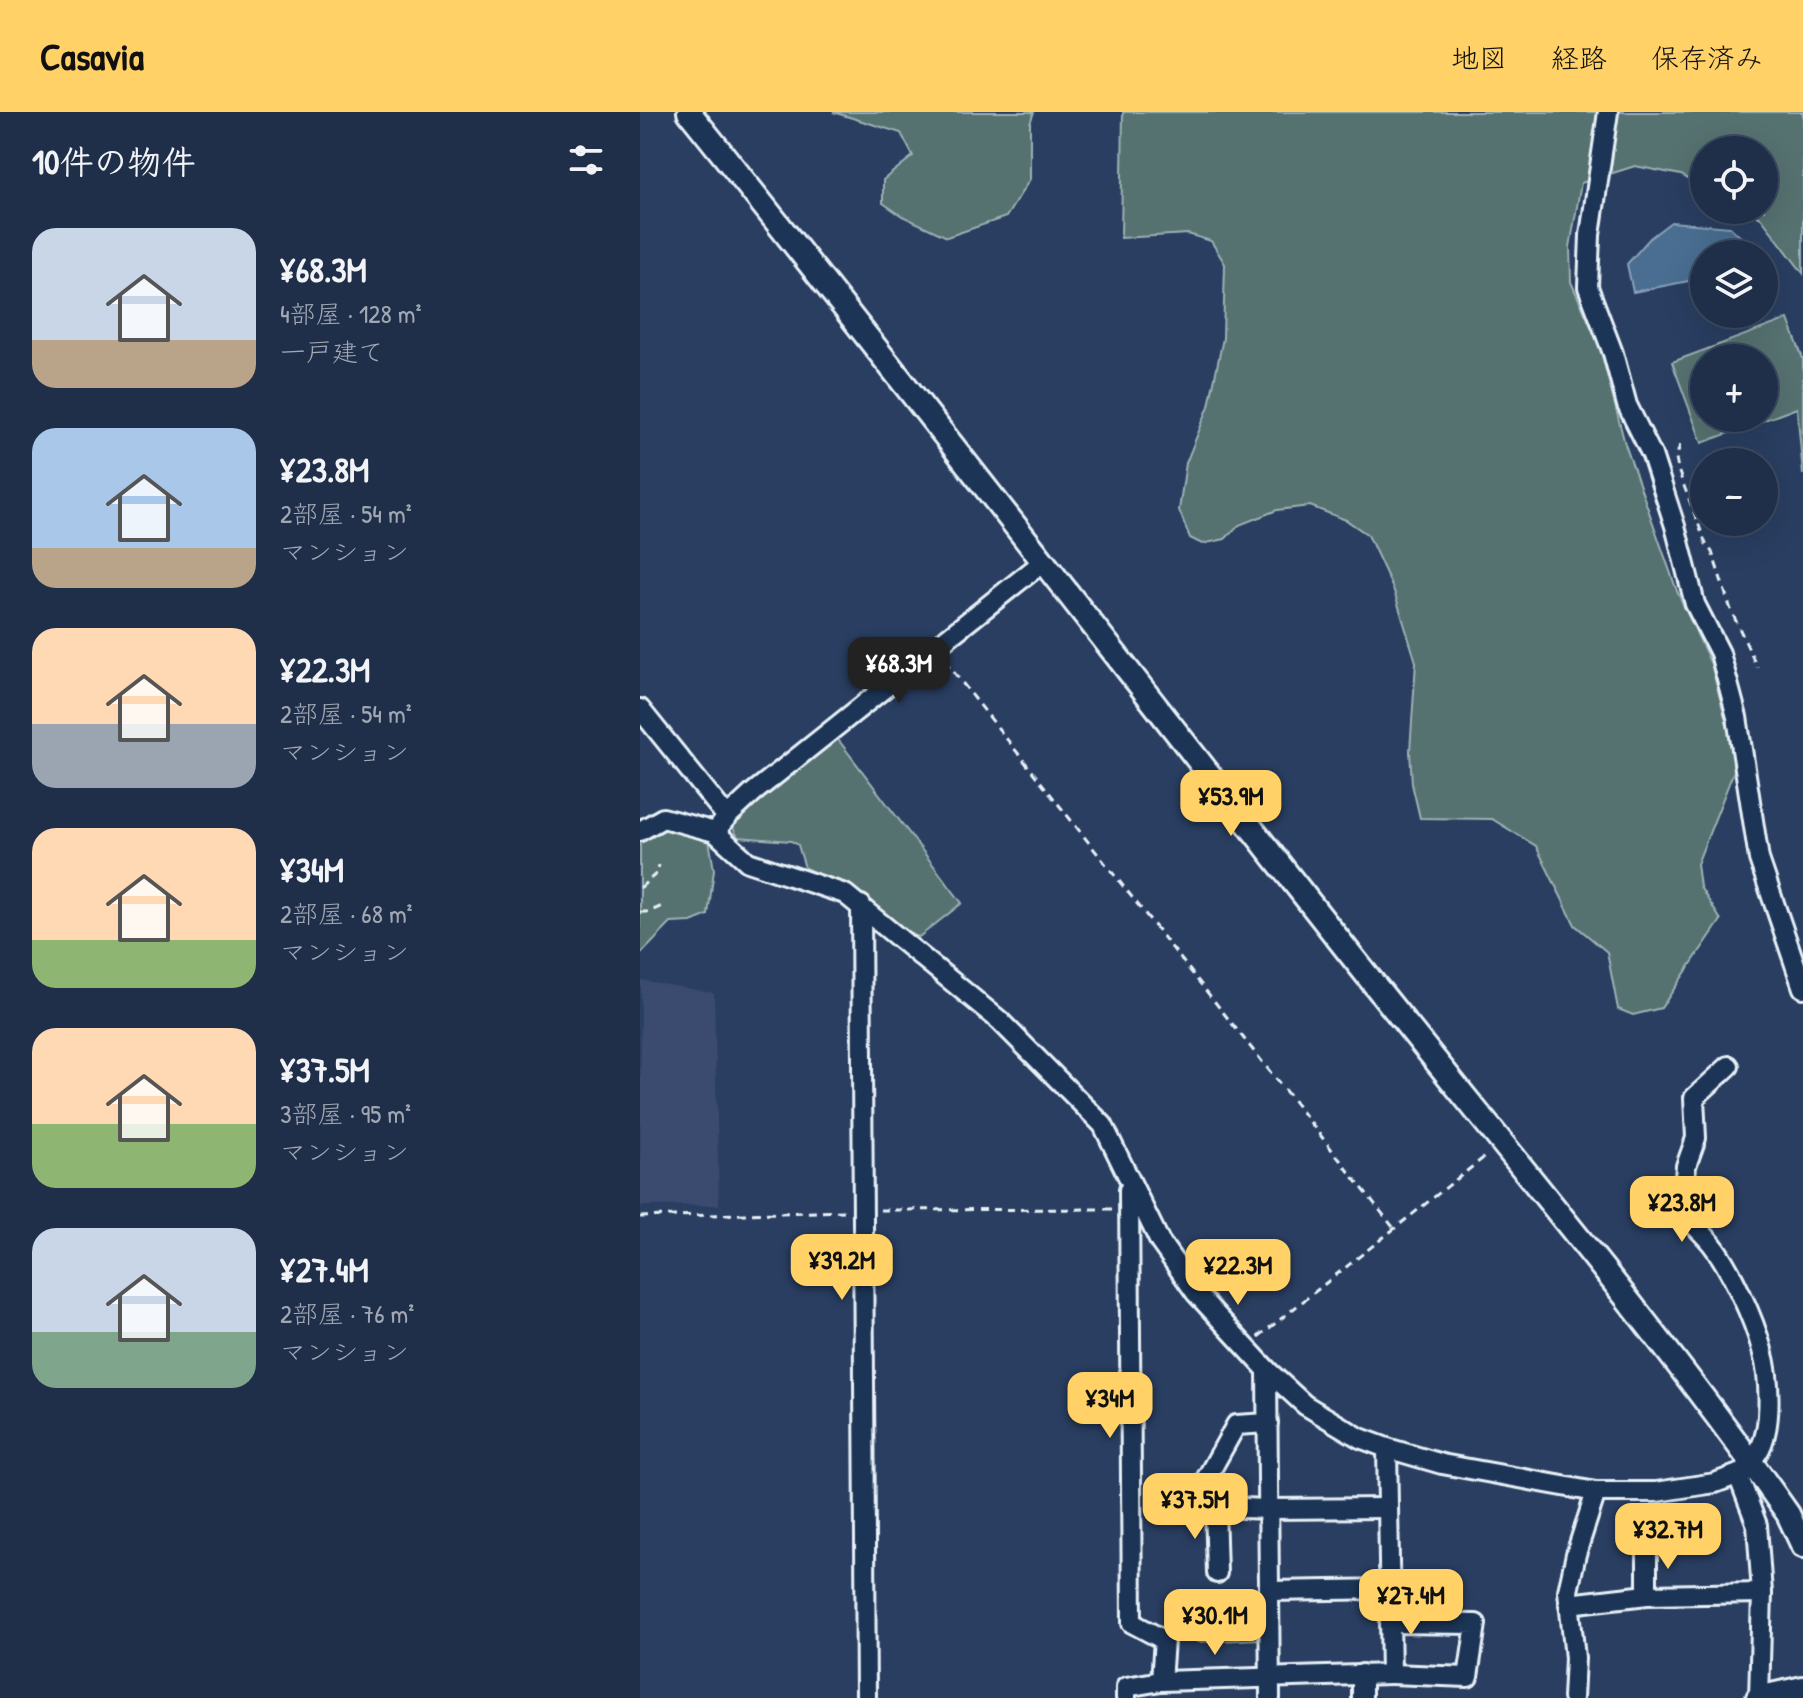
<!DOCTYPE html>
<html lang="ja">
<meta charset="utf-8">
<style>
body{margin:0;font-family:"Patrick Hand","Klee One",sans-serif;background:#2c3a53;color:#f1f3f6;height:100vh;display:flex;flex-direction:column;font-size:30px;white-space:nowrap}
*{box-sizing:border-box;margin:0}
p{font-size:26px;color:#a1a8b4}
.icon{flex:none;width:44px;height:44px;fill:none;stroke:currentColor;stroke-width:2;stroke-linecap:round;stroke-linejoin:round}
.map{position:relative;flex:1;overflow:hidden}
.side{display:flex;flex-direction:column;background:#1f2e49;width:640px}
.side>*{flex:none}
.tools{position:absolute;left:1050px;top:24px;display:grid;gap:16px}
.tools a{display:grid;place-items:center;width:88px;height:88px;border-radius:50%;background:#1f2e49;box-shadow:0 8px 32px #0002,0 0 0 2px #3c4a61;font-size:40px}
.price{position:absolute;translate:-50% -68px;padding:0 18px;border-radius:16px;background:#ffd166;color:#111;font-size:26px;line-height:52px;filter:drop-shadow(0 2px 4px #0008)}
.price::after{content:'';position:absolute;left:50%;top:48px;width:24px;height:18px;margin-left:-12px;background:inherit;clip-path:polygon(0 0,100% 0,50% 100%)}
.price.selected{background:#222;color:#fff}
ul{padding:0;list-style:none}
li{display:flex;align-items:center;gap:24px;height:200px;padding:0 32px}
li span{display:grid;place-items:center;flex:none;width:224px;height:160px;border-radius:24px;color:#555}
li>.icon{margin-inline-start:auto}
span .icon{width:96px;height:96px;fill:#fffc;stroke-width:1}
li b{font-size:34px}
h2{display:flex;justify-content:space-between;align-items:center;height:96px;padding:0 32px;font-size:34px}
header{display:flex;align-items:center;gap:48px;box-sizing:border-box;height:112px;padding:0 40px;background:#ffd166;color:#111}
header strong{font-size:38px}
nav{display:flex;gap:44px;margin-inline-start:auto;font-size:28px}
main{display:flex;flex:1;min-height:0}
.map>svg:first-child{display:block}
.built{fill:#3b4b70}
.green{fill:#547170;stroke:#9eb1b4;stroke-width:2;fill-rule:evenodd}
.water{fill:#4a6e91;stroke:#89a2ba;stroke-width:2}
.lines{fill:none;stroke-linecap:round;stroke-linejoin:round}
.minor-casing{stroke:#e8f1f8;stroke-width:24}
.tertiary-casing{stroke:#e8f1f8;stroke-width:28}
.path{stroke:#e8f1f8;stroke-width:3;stroke-dasharray:8 6;stroke-linecap:butt}
.minor{stroke:#1d3557;stroke-width:18}
.tertiary{stroke:#1d3557;stroke-width:22}
</style>
<header>
<strong>Casavia</strong>
<nav><a>地図</a><a>経路</a><a>保存済み</a></nav>
</header>
<main>
<section class="side">
<h2>10件の物件<svg class="icon" aria-label="filters" viewBox="0 0 24 24"><path d="M4 7h16M4 17h16"/><circle cx="9" cy="7" r="2"/><circle cx="15" cy="17" r="2"/></svg></h2>
<ul>
<li><span style="background:linear-gradient(#c9d6e8 70%,#b9a48a 0)"><svg class="icon" aria-label="home" viewBox="0 0 24 24"><path d="M3 11l9-7 9 7M6 9v11h12V9"/></svg></span><div><b>¥68.3M</b><p>4部屋 · 128 m²</p><p>一戸建て</p></div></li>
<li><span style="background:linear-gradient(#a9c7e8 75%,#b9a48a 0)"><svg class="icon" aria-label="home" viewBox="0 0 24 24"><path d="M3 11l9-7 9 7M6 9v11h12V9"/></svg></span><div><b>¥23.8M</b><p>2部屋 · 54 m²</p><p>マンション</p></div></li>
<li><span style="background:linear-gradient(#ffd9b3 60%,#9aa5b1 0)"><svg class="icon" aria-label="home" viewBox="0 0 24 24"><path d="M3 11l9-7 9 7M6 9v11h12V9"/></svg></span><div><b>¥22.3M</b><p>2部屋 · 54 m²</p><p>マンション</p></div></li>
<li><span style="background:linear-gradient(#ffd9b3 70%,#8fb573 0)"><svg class="icon" aria-label="home" viewBox="0 0 24 24"><path d="M3 11l9-7 9 7M6 9v11h12V9"/></svg></span><div><b>¥34M</b><p>2部屋 · 68 m²</p><p>マンション</p></div></li>
<li><span style="background:linear-gradient(#ffd9b3 60%,#8fb573 0)"><svg class="icon" aria-label="home" viewBox="0 0 24 24"><path d="M3 11l9-7 9 7M6 9v11h12V9"/></svg></span><div><b>¥37.5M</b><p>3部屋 · 95 m²</p><p>マンション</p></div></li>
<li><span style="background:linear-gradient(#c9d6e8 65%,#7fa58c 0)"><svg class="icon" aria-label="home" viewBox="0 0 24 24"><path d="M3 11l9-7 9 7M6 9v11h12V9"/></svg></span><div><b>¥27.4M</b><p>2部屋 · 76 m²</p><p>マンション</p></div></li>
</ul>
</section>
<div class="map">
<svg width="1163" height="1586" viewBox="0 0 1163 1586">
<rect width="100%" height="100%" fill="#293e61"/>
<filter id="ink" filterUnits="userSpaceOnUse"><feTurbulence type="fractalNoise" baseFrequency=".0125" numOctaves="2"/><feDisplacementMap in="SourceGraphic" scale="16" xChannelSelector="R" yChannelSelector="G"/><feConvolveMatrix kernelMatrix="1 2 1 2 8 2 1 2 1" color-interpolation-filters="sRGB"/></filter>
<g filter="url(#ink)">
<polygon class="built" points="1,868 74,881 79,1093 0,1094"/>
<g class="green">
<polygon points="193,0 394,0 390,11 390,67 366,105 307,125 262,104 243,91 243,68 273,44 261,21"/>
<polygon points="483,0 1163,0 1163,161 1121,106 1106,98 1124,98 1124,38 1064,38 1064,76 1041,63 995,54 941,71 930,135 931,170 959,232 985,332 1037,479 1071,552 1097,651 1057,752 1060,775 1081,808 1021,896 993,903 978,897 967,840 935,813 896,734 852,707 780,706 772,672 770,639 776,550 754,479 728,423 706,408 670,394 637,398 599,413 585,427 562,432 550,426 539,398 546,351 569,294 583,226 585,152 571,129 548,122 481,126"/>
<path d="M1148 207 1163 247V363L1157 296 1062 331 1032 250ZM1124 246V306H1064V246Z"/>
<polygon points="197,626 322,791 279,825 272,823 210,777 165,756 158,733 151,729 98,725 93,716 96,706"/>
<polygon points="24,714 69,728 74,758 68,803 51,810 31,811 0,843 0,725"/>
<polygon points="554,1493 622,1493 622,1527 558,1530"/>
</g>
<polygon class="water" points="1031,110 1090,115 1107,131 1110,142 1064,142 1064,166 993,180 987,152 1010,126"/>
<g class="lines">
<g class="minor-casing">
<g id="minor">
<polyline points="968,0 950,123 948,175 973,241 987,293 1012,343 1035,414 1055,492 1080,541 1097,605 1119,747 1163,876"/>
<polyline points="0,597 87,705"/>
<polyline points="0,719 23,706 75,720 87,705 114,680 404,449"/>
<polyline points="75,720 108,750 205,782 359,908 463,1013 520,1130 556,1181 627,1258 665,1293 720,1326 747,1336 802,1352 956,1380 1016,1380 1075,1371 1115,1356"/>
<polyline points="221,793 226,1586"/>
<path d="M1089 954 1054 986 1056 1026 1046 1054 1042 1101C1052 1111 1063 1121 1072 1132 1091 1157 1114 1207 1122 1238 1130 1266 1135 1330 1110 1349"/>
<polyline points="489,1078 492,1511 524,1528 521,1569"/>
<polyline points="627,1258 630,1586"/>
<polyline points="628,1311 596,1313 551,1394 629,1397 748,1396"/>
<polyline points="1098,1363 1117,1413 1122,1481 1119,1586"/>
<polyline points="575,1395 577,1461"/>
<polyline points="630,1479 749,1477"/>
<polyline points="1007,1483 1007,1435"/>
<polyline points="929,1492 1007,1483 1122,1481"/>
<polyline points="750,1511 836,1512 828,1565 751,1562"/>
<polyline points="722,1562 722,1586"/>
<polyline points="486,1586 486,1575 521,1569 751,1562 747,1336"/>
<polyline points="933,1586 935,1546 928,1479 936,1442 956,1380"/>
</g>
</g>
<g class="tertiary-casing">
<g id="tertiary">
<path d="M49 0C271 277 487 559 707 838 855 1025 1011 1207 1148 1402L1163 1434"/>
<polyline points="1118,1586 1163,1576"/>
</g>
</g>
<g class="path">
<polyline points="1040,333 1036,346 1038,358 1066,432 1072,440 1091,498 1117,555"/>
<polyline points="305,549 753,1115"/>
<polyline points="0,776 17,761 19,753"/>
<polyline points="0,800 9,800 22,794"/>
<polyline points="240,1098 472,1097"/>
<polyline points="0,1105 208,1099"/>
<polyline points="618,1225 847,1043"/>
</g>
<use href="#minor" class="minor"/>
<use href="#tertiary" class="tertiary"/>
</g>
</g>
</svg>
<div class="tools">
<a><svg class="icon" aria-label="locate" viewBox="0 0 24 24"><circle cx="12" cy="12" r="6"/><path d="M12 2v4M12 18v4M2 12h4M18 12h4"/></svg></a>
<a><svg class="icon" aria-label="layers" viewBox="0 0 24 24"><path d="M12 4l9 5-9 5-9-5zM3 14l9 5 9-5"/></svg></a>
<a>+</a>
<a>−</a>
</div>
<b class="price selected" style="left:259px;top:593px">¥68.3M</b>
<b class="price" style="left:591px;top:726px">¥53.9M</b>
<b class="price" style="left:1042px;top:1132px">¥23.8M</b>
<b class="price" style="left:202px;top:1190px">¥39.2M</b>
<b class="price" style="left:598px;top:1195px">¥22.3M</b>
<b class="price" style="left:470px;top:1328px">¥34M</b>
<b class="price" style="left:555px;top:1429px">¥37.5M</b>
<b class="price" style="left:1028px;top:1459px">¥32.7M</b>
<b class="price" style="left:771px;top:1525px">¥27.4M</b>
<b class="price" style="left:575px;top:1545px">¥30.1M</b>
</div>
</main>
